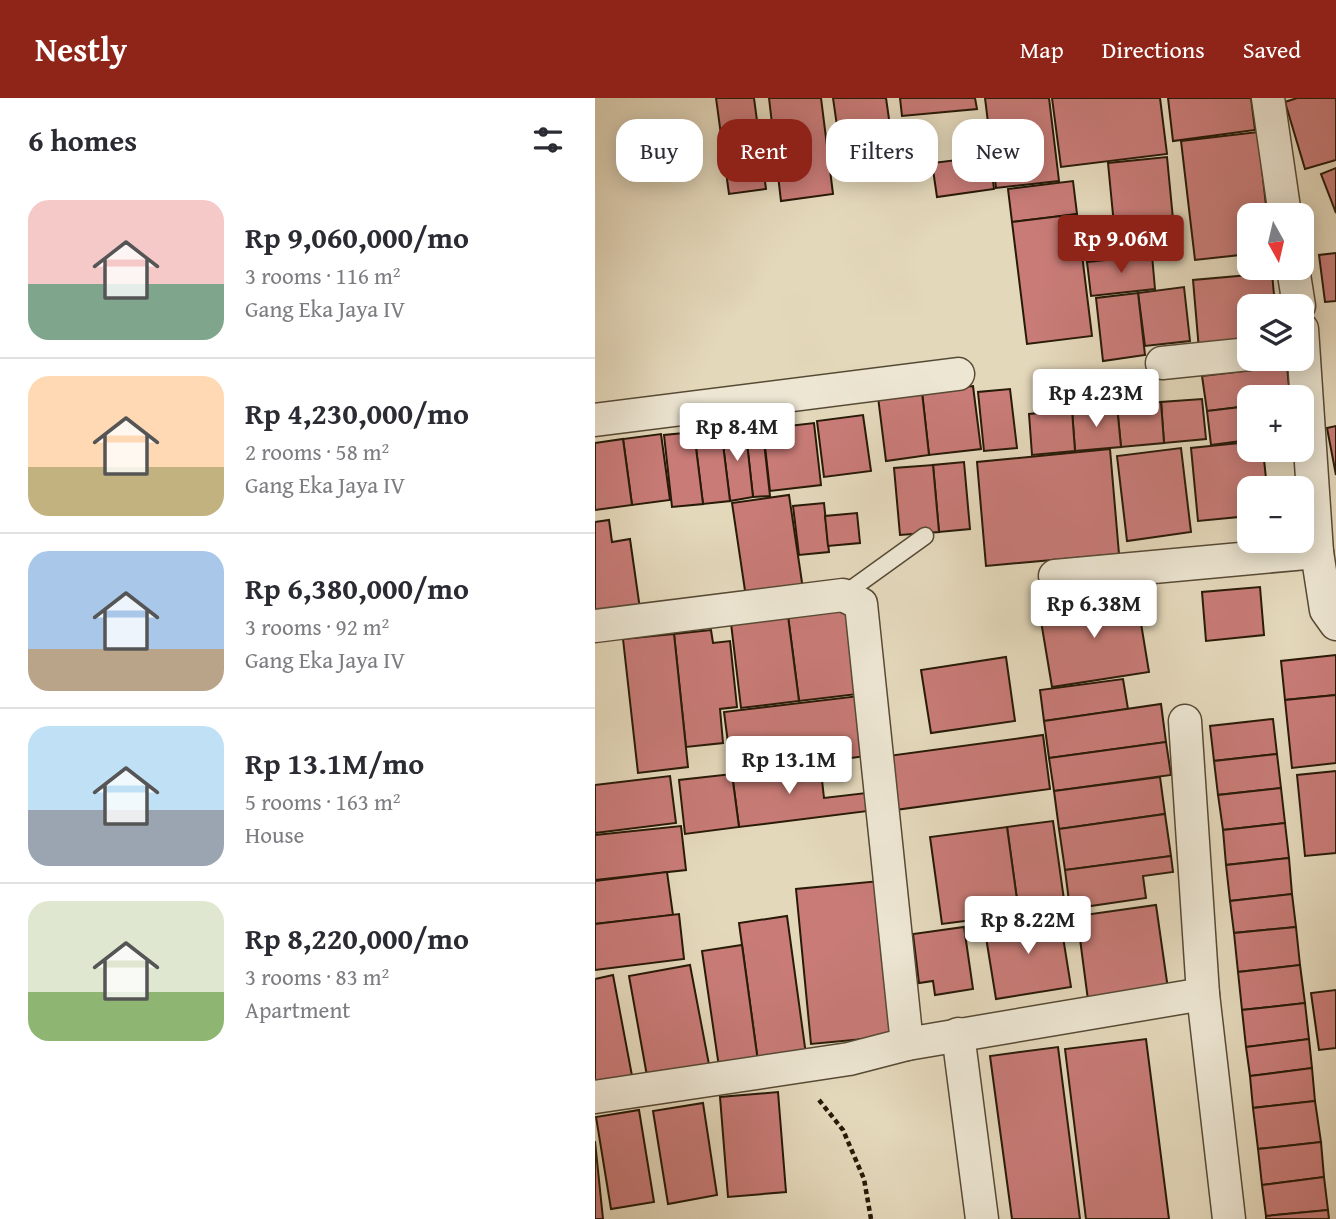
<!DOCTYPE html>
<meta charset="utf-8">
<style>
body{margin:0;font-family:"Gentium Book Plus",serif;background:#f7f7f7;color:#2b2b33;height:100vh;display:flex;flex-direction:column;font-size:26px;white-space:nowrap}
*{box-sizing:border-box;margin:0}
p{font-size:23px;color:#7c7c81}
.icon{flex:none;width:38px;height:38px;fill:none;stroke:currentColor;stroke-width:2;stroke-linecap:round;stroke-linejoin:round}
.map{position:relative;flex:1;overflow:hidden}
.panel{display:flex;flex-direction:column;background:#fff;width:595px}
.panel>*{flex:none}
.guide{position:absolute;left:21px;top:21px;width:614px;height:63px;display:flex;gap:14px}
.needle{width:46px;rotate:172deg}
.buttons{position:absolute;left:642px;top:105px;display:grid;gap:14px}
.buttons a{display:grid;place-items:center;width:77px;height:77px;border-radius:14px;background:#fff;box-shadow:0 4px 18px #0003;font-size:35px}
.price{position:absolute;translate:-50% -60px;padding:0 16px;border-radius:7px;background:#fff;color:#222;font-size:23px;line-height:46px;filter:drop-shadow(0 2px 4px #0008)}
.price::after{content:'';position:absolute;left:50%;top:42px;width:21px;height:16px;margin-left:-10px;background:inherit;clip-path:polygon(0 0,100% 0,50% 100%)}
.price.selected{background:#8f2418;color:#fff}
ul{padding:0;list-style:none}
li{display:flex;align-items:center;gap:21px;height:175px;padding:0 28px}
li+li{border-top:2px solid #e1e1e2}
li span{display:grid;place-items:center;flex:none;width:196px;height:140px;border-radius:21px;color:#555}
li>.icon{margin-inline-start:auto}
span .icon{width:84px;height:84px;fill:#fffc;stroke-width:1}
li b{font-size:30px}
h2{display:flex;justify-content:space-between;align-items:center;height:84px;padding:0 28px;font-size:30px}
.tag{padding:0 24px;border-radius:21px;background:#fff;box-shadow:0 4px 18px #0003;font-size:24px;line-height:63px}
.tag.selected{background:#8f2418;color:#fff}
header{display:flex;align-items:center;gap:42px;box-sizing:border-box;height:98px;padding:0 35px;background:#8f2418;color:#fff}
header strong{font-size:33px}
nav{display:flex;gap:38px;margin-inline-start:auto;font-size:24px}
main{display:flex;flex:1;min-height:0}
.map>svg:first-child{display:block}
.building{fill:#c87b77;stroke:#281a08;stroke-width:2}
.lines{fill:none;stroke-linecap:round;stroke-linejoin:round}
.lane-casing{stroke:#574a35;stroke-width:19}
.street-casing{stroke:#574a35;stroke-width:35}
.path{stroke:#281a08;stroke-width:4.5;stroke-dasharray:5 3.5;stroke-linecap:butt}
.lane{stroke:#ede6d3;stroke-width:16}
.street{stroke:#ede6d3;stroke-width:32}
</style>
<header>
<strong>Nestly</strong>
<nav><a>Map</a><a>Directions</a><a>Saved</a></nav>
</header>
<main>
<section class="panel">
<h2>6 homes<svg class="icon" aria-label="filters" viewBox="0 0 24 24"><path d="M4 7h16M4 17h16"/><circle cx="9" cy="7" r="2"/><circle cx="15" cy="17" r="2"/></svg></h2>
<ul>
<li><span style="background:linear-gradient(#f6c9c9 60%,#7fa58c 0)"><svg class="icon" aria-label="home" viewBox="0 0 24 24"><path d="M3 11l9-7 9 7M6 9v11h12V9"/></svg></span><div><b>Rp 9,060,000/mo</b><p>3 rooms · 116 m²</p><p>Gang Eka Jaya IV</p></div></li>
<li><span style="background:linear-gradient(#ffd9b3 65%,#c2b280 0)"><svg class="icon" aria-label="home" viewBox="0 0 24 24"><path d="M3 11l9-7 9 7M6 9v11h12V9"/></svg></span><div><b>Rp 4,230,000/mo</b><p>2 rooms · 58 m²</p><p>Gang Eka Jaya IV</p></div></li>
<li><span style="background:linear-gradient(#a9c7e8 70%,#b9a48a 0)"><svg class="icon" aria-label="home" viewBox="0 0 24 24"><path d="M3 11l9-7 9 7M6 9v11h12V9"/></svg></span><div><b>Rp 6,380,000/mo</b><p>3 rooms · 92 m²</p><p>Gang Eka Jaya IV</p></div></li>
<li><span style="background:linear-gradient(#bfe0f5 60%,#9aa5b1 0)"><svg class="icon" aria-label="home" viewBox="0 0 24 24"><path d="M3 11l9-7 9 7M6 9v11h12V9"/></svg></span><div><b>Rp 13.1M/mo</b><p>5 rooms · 163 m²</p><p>House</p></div></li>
<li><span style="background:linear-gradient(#dfe7d0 65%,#8fb573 0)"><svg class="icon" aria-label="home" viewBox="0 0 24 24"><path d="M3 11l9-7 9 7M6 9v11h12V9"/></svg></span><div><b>Rp 8,220,000/mo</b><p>3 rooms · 83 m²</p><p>Apartment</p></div></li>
</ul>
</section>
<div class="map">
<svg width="741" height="1121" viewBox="0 0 741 1121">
<rect width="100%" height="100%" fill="#e4d8bb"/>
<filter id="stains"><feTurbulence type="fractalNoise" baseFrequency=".00286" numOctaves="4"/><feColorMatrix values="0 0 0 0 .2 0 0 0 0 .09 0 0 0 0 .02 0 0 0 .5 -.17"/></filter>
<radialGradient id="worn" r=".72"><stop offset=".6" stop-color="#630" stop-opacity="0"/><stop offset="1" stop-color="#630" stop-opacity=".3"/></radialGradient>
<g class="building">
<polygon points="121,0 159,0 171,91 134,96"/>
<polygon points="174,0 226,0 238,96 186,103"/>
<polygon points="238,0 291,0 301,70 249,77"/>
<polygon points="305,0 380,0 382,11 307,18"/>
<polygon points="390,0 454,0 464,83 401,90"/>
<polygon points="457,0 565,0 572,56 466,69"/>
<polygon points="573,0 656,0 660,32 578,43"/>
<polygon points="702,0 741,0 741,62 710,71 690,4"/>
<polygon points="663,34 672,117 654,117 654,156 600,162 586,43"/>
<polygon points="395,58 399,91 342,99 337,65"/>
<polygon points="572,59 581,152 522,158 513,65"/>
<polygon points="741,70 741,115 726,76"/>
<polygon points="478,83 482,116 417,124 413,91"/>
<polygon points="482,116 497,238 432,246 417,124"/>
<polygon points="741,155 741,203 730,204 724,157"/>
<polygon points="557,157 560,191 496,198 492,164"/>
<polygon points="677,175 680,208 654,208 654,248 604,252 598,182"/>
<polygon points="589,189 595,243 550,248 543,195"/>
<polygon points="543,195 550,257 508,263 501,200"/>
<polygon points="692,268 695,299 654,299 654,308 612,313 607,278"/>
<polygon points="378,288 386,351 334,357 327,294"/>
<polygon points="415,291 422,350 389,353 383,294"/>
<polygon points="327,294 334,357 291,363 283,299"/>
<polygon points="607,301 611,341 569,345 566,304"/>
<polygon points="566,304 569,345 526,349 522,308"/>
<polygon points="522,308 526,349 480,353 477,312"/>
<polygon points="654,308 654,342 616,347 612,313"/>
<polygon points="477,312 480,353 437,357 434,316"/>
<polygon points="268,317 276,373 229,379 222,323"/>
<polygon points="219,325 226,387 175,393 168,331"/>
<polygon points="167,326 175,398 158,399 150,327"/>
<polygon points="150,327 158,399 135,403 126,330"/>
<polygon points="741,328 741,377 732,330"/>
<polygon points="126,330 135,403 108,406 99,334"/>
<polygon points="99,334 108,406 77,409 69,337"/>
<polygon points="66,336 75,402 37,407 28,341"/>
<polygon points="28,341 37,407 0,412 0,345"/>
<polygon points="654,344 654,352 668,352 672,390 654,390 654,418 603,423 596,350"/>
<polygon points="586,350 596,434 532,443 522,358"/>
<polygon points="515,351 524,456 391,468 382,364"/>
<polygon points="369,364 375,431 344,434 338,367"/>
<polygon points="338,367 344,434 305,437 299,370"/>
<polygon points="194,397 209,498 152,506 137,405"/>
<polygon points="229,405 234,454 204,457 198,408"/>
<polygon points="262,415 265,445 233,448 230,418"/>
<polygon points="14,422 17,444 35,441 45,511 0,518 0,424"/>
<polygon points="665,489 669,537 611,543 607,494"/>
<polygon points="541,495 554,574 457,589 444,511"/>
<polygon points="252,510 263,596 204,603 193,518"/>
<polygon points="193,518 204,603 146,610 136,525"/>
<polygon points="116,532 118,545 135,543 142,609 125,611 128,645 91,649 79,536"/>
<polygon points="79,536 93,669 43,675 28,541"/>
<polygon points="741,557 741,597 690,602 686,563"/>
<polygon points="411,559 420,623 336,635 326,572"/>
<polygon points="528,581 533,611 449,623 445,592"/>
<polygon points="741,597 741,665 697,670 690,602"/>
<polygon points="264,598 271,658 137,676 129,614"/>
<polygon points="566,606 571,644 454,660 449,623"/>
<polygon points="678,621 682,656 619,663 615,628"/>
<polygon points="448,637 455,691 300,712 293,658"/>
<polygon points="571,644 576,677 459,693 454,660"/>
<polygon points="682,656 686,690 623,697 619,663"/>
<polygon points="225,664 229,700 271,695 273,713 144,729 137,676"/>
<polygon points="741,673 741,755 710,758 702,677"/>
<polygon points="137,676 144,729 90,736 84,682"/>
<polygon points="75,678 81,725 0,735 0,687"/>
<polygon points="565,679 570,716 464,731 459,693"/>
<polygon points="686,690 690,725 628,732 623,697"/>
<polygon points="570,716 576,758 470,772 464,731"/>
<polygon points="458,723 470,809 424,816 412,729"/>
<polygon points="690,725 694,760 631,767 628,732"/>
<polygon points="86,728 91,772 0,782 0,737"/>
<polygon points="412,729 424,816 347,826 335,739"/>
<polygon points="576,758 578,774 548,778 551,800 475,811 470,772"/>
<polygon points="694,760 697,796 635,803 631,767"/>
<polygon points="72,774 78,817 0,826 0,783"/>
<polygon points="285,783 300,938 216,946 201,791"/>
<polygon points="697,796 701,829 639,835 635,803"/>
<polygon points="561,807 573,891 493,902 482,818"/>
<polygon points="464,814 476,889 401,901 389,827"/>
<polygon points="84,816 89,861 0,872 0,826"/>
<polygon points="192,818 212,964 164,971 144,825"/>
<polygon points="369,829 378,891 340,897 338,883 324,885 318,836"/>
<polygon points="701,829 705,867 643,874 639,835"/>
<polygon points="147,847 164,971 125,976 107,853"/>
<polygon points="95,867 116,977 54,989 34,878"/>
<polygon points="705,867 710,905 647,912 643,874"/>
<polygon points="18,877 38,983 0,990 0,881"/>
<polygon points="741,892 741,950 724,952 716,895"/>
<polygon points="710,905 714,941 651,949 647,912"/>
<polygon points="551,941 574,1121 491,1121 470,951"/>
<polygon points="714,941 717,970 655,978 651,949"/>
<polygon points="463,949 485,1121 417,1121 395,958"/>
<polygon points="717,970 720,1003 658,1010 655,978"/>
<polygon points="183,994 191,1094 133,1099 125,999"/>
<polygon points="720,1003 726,1044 663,1051 658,1010"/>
<polygon points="108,1005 122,1097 73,1106 58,1013"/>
<polygon points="44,1012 59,1104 16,1111 1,1019"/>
<polygon points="0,1043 8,1121 0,1121"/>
<polygon points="726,1044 729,1079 667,1087 663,1051"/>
<polygon points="729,1079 733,1112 671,1118 667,1087"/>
<polygon points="733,1112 734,1121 671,1121 671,1118"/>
</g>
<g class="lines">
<g class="lane-casing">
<polyline id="lane" points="248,497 330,438"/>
</g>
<g class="street-casing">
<g id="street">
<polyline points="673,0 690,117"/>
<polyline points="698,170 704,208"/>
<polyline points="707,231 722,454 731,512 741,526"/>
<polyline points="567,265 654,256"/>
<polyline points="0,322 363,276"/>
<polyline points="460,478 722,454"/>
<polyline points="0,528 248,497 266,506 312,946 254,961 0,999"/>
<polyline points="590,623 608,896 634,1121"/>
<polyline points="363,936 387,1121"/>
<polyline points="312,946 608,896"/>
</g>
</g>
<polyline class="path" points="224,1002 248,1032 269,1081 276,1121"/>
<use href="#lane" class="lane"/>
<use href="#street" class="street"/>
</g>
<rect width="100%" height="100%" filter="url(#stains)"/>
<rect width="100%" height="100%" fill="url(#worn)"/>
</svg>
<div class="buttons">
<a><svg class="needle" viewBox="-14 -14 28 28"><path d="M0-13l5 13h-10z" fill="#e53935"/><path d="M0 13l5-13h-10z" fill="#7c7c81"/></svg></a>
<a><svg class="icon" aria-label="layers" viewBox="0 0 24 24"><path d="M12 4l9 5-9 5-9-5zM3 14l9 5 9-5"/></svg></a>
<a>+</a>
<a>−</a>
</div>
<b class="price selected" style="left:526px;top:177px">Rp 9.06M</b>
<b class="price" style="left:501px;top:331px">Rp 4.23M</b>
<b class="price" style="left:142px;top:365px">Rp 8.4M</b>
<b class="price" style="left:499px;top:542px">Rp 6.38M</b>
<b class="price" style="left:194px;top:698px">Rp 13.1M</b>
<b class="price" style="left:433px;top:858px">Rp 8.22M</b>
<div class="guide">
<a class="tag">Buy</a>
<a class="tag selected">Rent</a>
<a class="tag">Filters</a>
<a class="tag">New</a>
</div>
</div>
</main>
